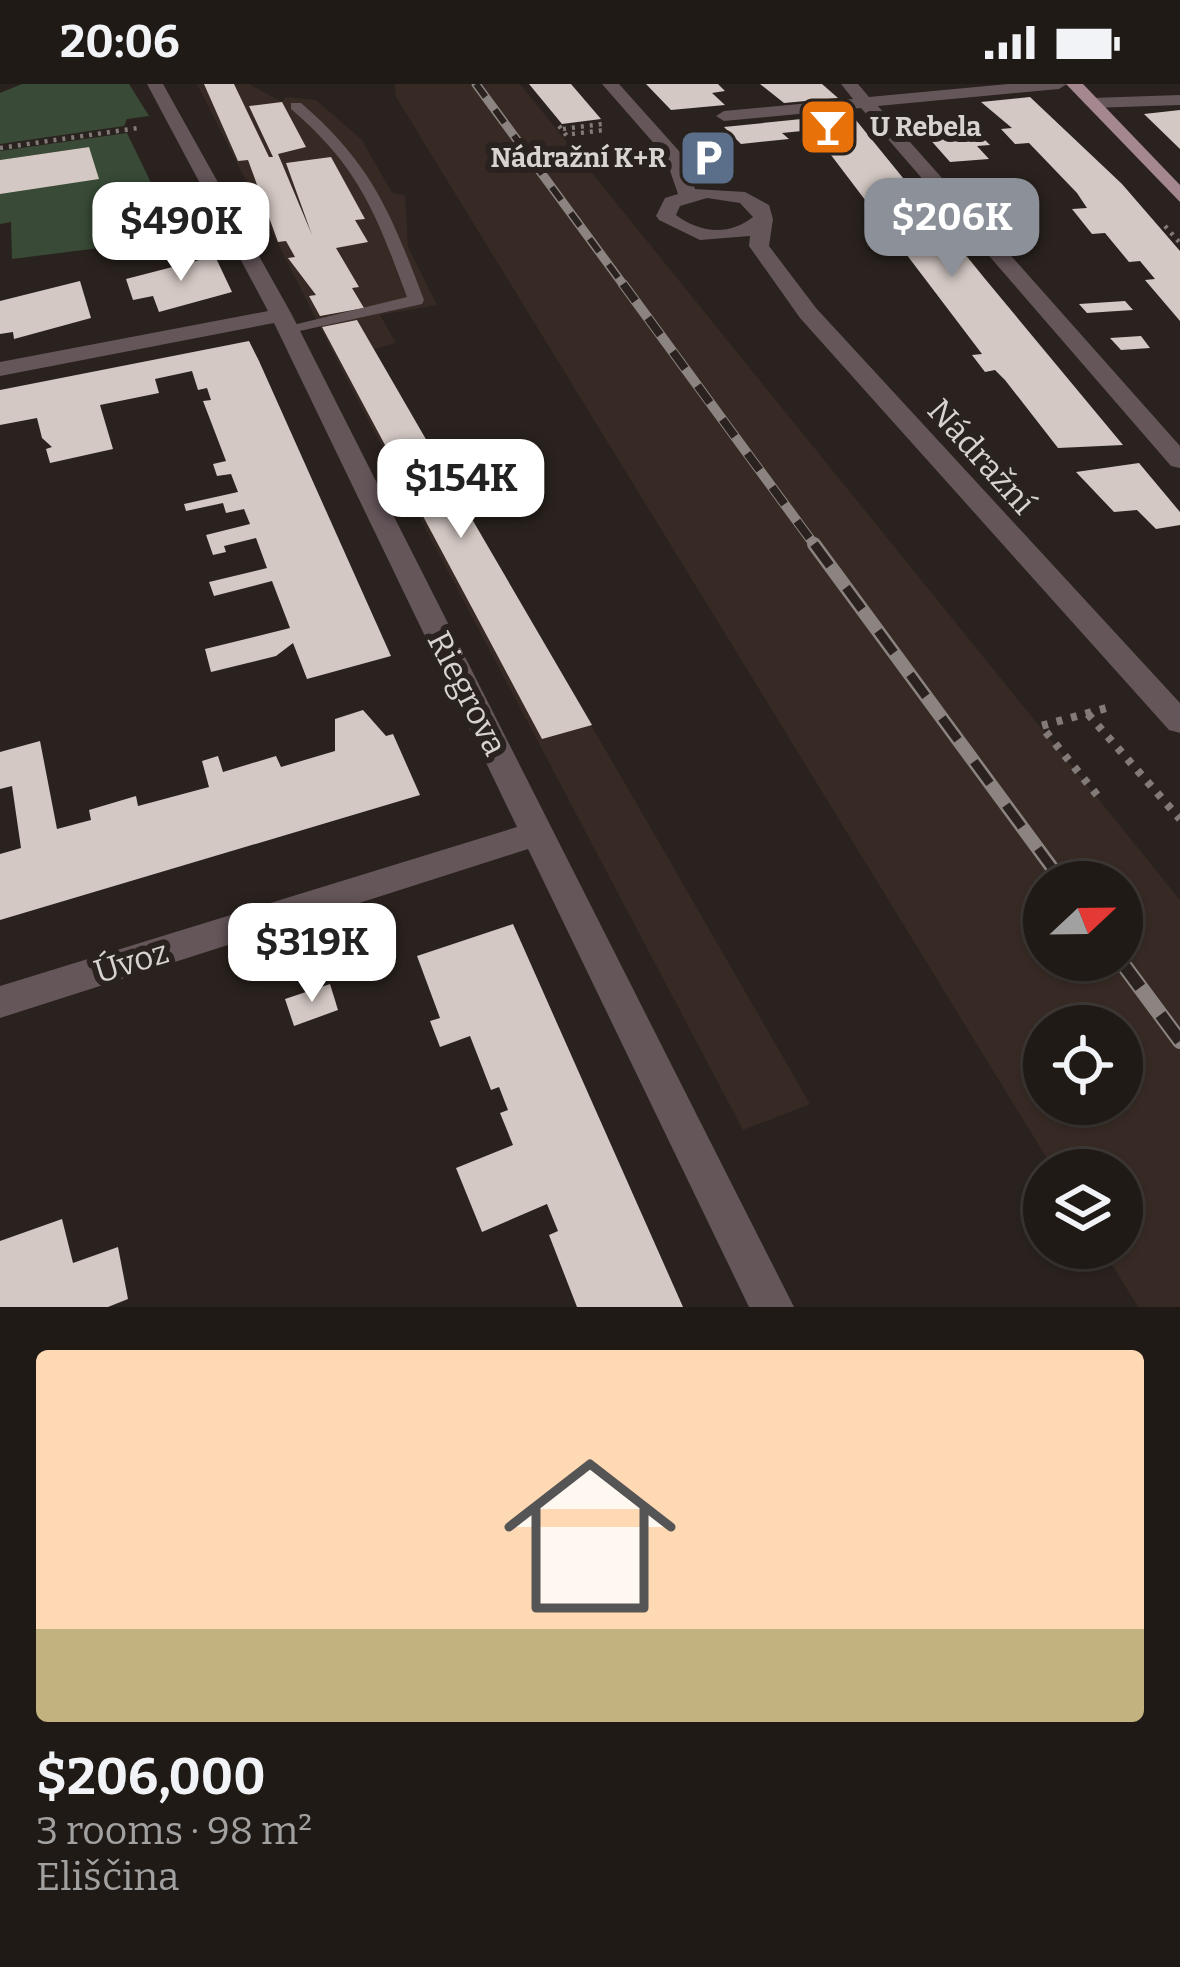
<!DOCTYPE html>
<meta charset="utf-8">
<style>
body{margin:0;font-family:Bitter,serif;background:#28231f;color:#f1f3f6;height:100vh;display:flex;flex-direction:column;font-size:45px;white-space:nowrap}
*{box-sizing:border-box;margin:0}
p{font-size:39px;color:#a2a1a1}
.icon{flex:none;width:66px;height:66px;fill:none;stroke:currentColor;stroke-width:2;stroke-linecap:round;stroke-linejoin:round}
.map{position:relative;height:1223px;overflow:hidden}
.details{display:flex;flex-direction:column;background:#201a16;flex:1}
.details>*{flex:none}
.needle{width:78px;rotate:68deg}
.fabs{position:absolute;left:1023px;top:777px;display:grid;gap:24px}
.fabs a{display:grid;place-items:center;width:120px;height:120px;border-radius:50%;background:#201a16;box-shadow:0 3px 9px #0004,0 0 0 3px #3d3835;font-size:60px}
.price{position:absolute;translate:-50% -102px;padding:0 27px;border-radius:24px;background:#fff;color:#222;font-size:39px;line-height:78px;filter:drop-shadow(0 3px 6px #0008)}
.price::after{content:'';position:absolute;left:50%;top:72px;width:36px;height:27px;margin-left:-18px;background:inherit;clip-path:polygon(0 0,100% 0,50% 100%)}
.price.current{background:#8c9099;color:#fff}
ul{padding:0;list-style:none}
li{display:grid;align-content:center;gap:24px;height:636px;padding:0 36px}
li span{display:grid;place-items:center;height:372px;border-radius:12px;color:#555}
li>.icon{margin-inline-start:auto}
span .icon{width:216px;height:216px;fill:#fffc;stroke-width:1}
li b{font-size:51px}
.status{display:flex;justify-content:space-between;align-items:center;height:84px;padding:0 60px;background:#201a16;direction:ltr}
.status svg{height:33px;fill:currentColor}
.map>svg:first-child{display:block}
.built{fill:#372a24;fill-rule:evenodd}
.green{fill:#394b37}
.building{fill:#d3c8c3}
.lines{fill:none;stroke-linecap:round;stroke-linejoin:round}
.path-far1{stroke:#827b78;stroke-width:4.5;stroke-dasharray:3 6;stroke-linecap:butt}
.path{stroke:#827b78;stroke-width:8;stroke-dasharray:6 9;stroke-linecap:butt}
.lane{fill:#65565a;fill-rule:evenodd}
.street{fill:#65565a;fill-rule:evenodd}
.primary{fill:#a5878f;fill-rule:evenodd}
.rail-far3-casing{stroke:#8b8481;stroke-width:9}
.rail-far2-casing{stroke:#8b8481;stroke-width:10}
.rail-far1-casing{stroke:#8b8481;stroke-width:14}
.rail-casing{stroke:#8b8481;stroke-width:16}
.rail-far3{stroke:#2a221e;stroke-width:6;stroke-dasharray:16;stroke-linecap:butt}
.rail-far2{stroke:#2a221e;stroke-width:8;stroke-dasharray:21;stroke-linecap:butt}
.rail-far1{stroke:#2a221e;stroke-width:9;stroke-dasharray:27;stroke-linecap:butt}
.rail{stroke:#2a221e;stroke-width:12;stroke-dasharray:34;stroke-linecap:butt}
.labels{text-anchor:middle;stroke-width:12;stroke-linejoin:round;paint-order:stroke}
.far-poi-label{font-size:27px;font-weight:bold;fill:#d8d3d0;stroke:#2a221e;text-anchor:start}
.street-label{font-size:33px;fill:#d8d3d0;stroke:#2a221e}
</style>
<div class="status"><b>20:06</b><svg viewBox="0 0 49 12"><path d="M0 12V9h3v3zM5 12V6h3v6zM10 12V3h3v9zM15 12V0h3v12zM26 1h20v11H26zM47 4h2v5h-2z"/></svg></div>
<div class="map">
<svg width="1180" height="1223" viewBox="0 0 1180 1223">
<rect width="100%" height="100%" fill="#2a221e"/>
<g class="built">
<polygon points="197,0 249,0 282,18 286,13 316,16 362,56 392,109 405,111 408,163 437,221 380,231 396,259 374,265 810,1020 743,1046 346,294"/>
<path d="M395 0H520L1180 816V1223H1138L1102 1164H1122V1086H1054L396 13ZM1044 798H1122V876H1044ZM1044 942H1122V1020H1044Z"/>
</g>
<g class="green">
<polygon points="22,0 129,0 149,32 127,35 124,42 0,60 0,9"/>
<polygon points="127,49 154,105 180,102 202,151 12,175 11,138 0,140 0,110 89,63 0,76 0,67"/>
</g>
<g class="building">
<polygon points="204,0 234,0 269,73 273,73 249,22 282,18 306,63 278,70 312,151 286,79 331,73 365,135 355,136 368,158 336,164 359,203 352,204 364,224 320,232 309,212 316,211 288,174 295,173 286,157 278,158 248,76 238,77"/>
<polygon points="529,0 571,0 601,35 562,40"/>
<polygon points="646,0 718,0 725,7 712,9 725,21 671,26"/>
<polygon points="760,0 822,0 838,14 784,19"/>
<polygon points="1030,13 1122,100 1180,167 1180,237 1145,196 1155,195 1140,177 1129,178 1105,149 1092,150 1072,125 1087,124 1077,109 1029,59 1015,60 1001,45 1012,44 981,18"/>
<polygon points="1180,26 1180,65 1144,30"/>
<polygon points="851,30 986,196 1123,361 1058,364 1005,296 995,286 985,288 972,271 982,270 812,46 782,49 789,55 741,60 724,43"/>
<polygon points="970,41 990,61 977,62 989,75 950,78 920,44"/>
<polygon points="89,63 99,95 0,110 0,76"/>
<polygon points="1002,97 1011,106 977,108 968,99"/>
<polygon points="215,172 232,208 159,228 153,212 133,216 126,195"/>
<polygon points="80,197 91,234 14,255 13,248 0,250 0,217"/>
<polygon points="1125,217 1133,226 1087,229 1079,220"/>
<polygon points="357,236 483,454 592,641 542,655 322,243"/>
<polygon points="1141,252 1150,264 1121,266 1110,254"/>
<polygon points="249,257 259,277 391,572 307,595 293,559 276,572 211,588 205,565 290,544 272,497 214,512 209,498 267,484 256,454 224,462 226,468 213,471 206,451 250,440 244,425 226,429 223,419 186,427 184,420 238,408 231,390 217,392 213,380 226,377 203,317 211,316 207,304 198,306 192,287 155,295 159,309 100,321 113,365 50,379 46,365 52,363 42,354 37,334 0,341 0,306"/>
<polygon points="1139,379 1180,428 1180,441 1156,445 1137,426 1114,428 1076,388"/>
<polygon points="363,626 386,652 393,650 420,711 0,836 0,770 21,764 12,702 0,705 0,668 40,657 57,745 91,736 89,726 136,712 138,722 209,703 202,677 218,672 223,688 276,672 281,683 335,667 335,635"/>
<polygon points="513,840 600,1036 683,1223 577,1223 549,1151 558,1147 547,1120 482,1148 456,1084 513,1061 500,1029 508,1026 499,1003 491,1006 470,952 440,963 430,937 440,934 417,872"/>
<polygon points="330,900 338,926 294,942 285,915"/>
<polygon points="62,1135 73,1179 118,1163 128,1215 108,1223 0,1223 0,1157"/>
</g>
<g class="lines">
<g class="path-far1">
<polyline points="559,42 596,89"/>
<polyline points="563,45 602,40"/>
<polyline points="572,50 604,46"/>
<polyline points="498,59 506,70"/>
<polyline points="0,64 138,44"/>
<polyline points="1165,142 1180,159"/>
</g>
<g class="path">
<polyline points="1088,630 1180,735"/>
<polyline points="1097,711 1041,642 1110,623"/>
</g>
<path class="lane" d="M291 19H301C373 81 391 130 424 216L422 220 286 250 277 245 407 213C376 130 360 84 291 25Z"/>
<g class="street">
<polygon points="147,0 163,0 292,231 794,1223 749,1223 528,765 0,934 0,902 517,743 274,239 0,292 0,278 268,227"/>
<path d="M602 0H619L679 67 695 105 745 108 769 121 773 135 769 162 816 224 1180 619V649L1169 646 800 234 749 162 750 152 700 156 659 136 656 132 665 114 678 110 665 72ZM707 114 740 119 753 133C729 152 700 149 676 131L680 122Z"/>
<polygon points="841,0 858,0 869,13 1008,0 1067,0 1059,5 878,22 1180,362 1180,384 1171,382 861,24 724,37 716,32 724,27 853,15"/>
<polygon points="1180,11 1180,21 1092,24 1084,19 1092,14"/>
</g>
<polygon class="primary" points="1066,0 1083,0 1180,101 1180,118"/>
<g class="rail-far3-casing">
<polyline id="rail-far3" points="476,0 625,203"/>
</g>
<g class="rail-far2-casing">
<polyline id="rail-far2" points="623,200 816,463"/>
</g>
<g class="rail-far1-casing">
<polyline id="rail-far1" points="814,460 1061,796"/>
</g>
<g class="rail-casing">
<g id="rail">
<polyline points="1058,793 1062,798"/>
<polyline points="1120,876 1180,957"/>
</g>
</g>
<use href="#rail-far3" class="rail-far3"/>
<use href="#rail-far2" class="rail-far2"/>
<use href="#rail-far1" class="rail-far1"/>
<use href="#rail" class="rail"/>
</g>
<defs>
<g id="bar-square" transform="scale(3)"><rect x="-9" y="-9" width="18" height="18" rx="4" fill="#e8710a" stroke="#2a221e"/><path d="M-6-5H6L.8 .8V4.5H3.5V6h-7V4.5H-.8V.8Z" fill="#fff"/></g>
<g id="parking-square" transform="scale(3)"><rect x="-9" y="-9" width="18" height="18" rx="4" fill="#5c6f8a" stroke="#2a221e"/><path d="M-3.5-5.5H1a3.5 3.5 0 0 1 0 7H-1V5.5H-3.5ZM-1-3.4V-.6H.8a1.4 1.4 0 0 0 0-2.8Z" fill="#fff"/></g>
</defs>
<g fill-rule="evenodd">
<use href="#bar-square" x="828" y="43"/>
<use href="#parking-square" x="708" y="74"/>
</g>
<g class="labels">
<g class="far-poi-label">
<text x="870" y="52">U Rebela</text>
<text x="666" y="83" text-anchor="end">Nádražní K+R</text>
</g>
<g class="street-label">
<text transform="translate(982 372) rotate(48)" y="12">Nádražní</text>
<text transform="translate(468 609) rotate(63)" y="12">Riegrova</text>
<text transform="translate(131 877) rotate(-17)" y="12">Úvoz</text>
</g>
</g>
</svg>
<div class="fabs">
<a><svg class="needle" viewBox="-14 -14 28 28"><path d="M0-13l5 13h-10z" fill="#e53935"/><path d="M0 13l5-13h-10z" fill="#a2a1a1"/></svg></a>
<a><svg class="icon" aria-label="locate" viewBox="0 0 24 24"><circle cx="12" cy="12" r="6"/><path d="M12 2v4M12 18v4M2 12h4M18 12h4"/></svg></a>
<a><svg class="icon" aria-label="layers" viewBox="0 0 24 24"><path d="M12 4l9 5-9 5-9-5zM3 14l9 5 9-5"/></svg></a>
</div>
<b class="price current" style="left:952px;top:196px">$206K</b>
<b class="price" style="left:181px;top:200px">$490K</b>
<b class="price" style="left:461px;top:457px">$154K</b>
<b class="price" style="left:312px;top:921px">$319K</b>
</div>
<section class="details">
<ul>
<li><span style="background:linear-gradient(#ffd9b3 75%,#c2b280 0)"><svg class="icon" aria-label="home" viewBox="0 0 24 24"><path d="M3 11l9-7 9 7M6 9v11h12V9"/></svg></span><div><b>$206,000</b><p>3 rooms · 98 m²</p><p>Eliščina</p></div></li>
</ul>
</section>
